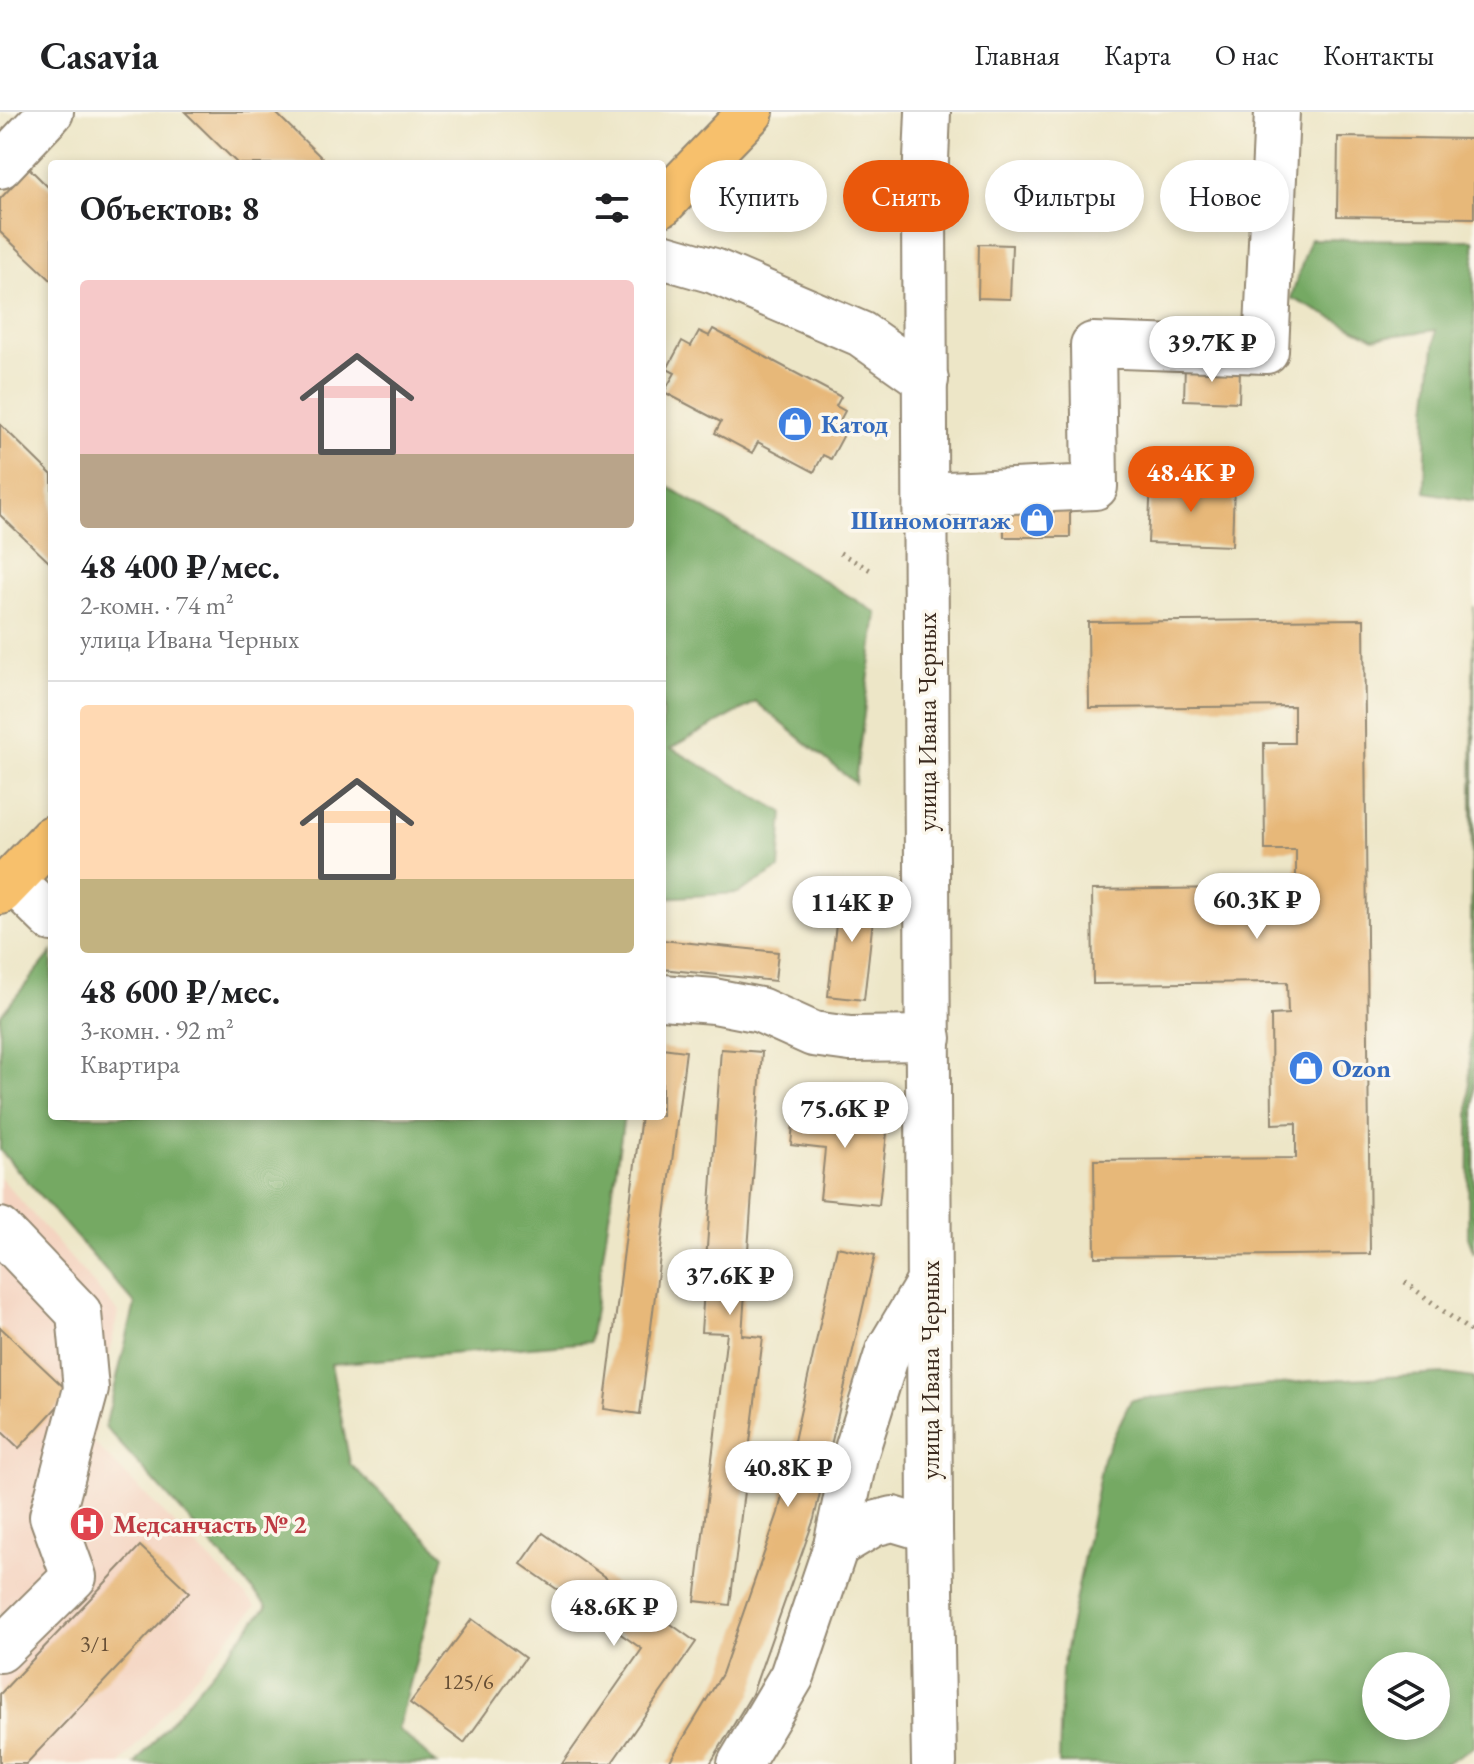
<!DOCTYPE html>
<html lang="ru">
<meta charset="utf-8">
<style>
body{margin:0;font-family:"EB Garamond",serif;background:#f2f2f2;color:#202124;height:100vh;display:flex;flex-direction:column;font-size:30px;white-space:nowrap}
*{box-sizing:border-box;margin:0}
p{font-size:26px;color:#757577}
.icon{flex:none;width:44px;height:44px;fill:none;stroke:currentColor;stroke-width:2;stroke-linecap:round;stroke-linejoin:round}
.map{position:relative;flex:1;overflow:hidden}
.details{position:absolute;left:48px;top:48px;width:618px;height:960px;display:flex;flex-direction:column;background:#fff;border-radius:8px;box-shadow:0 4px 12px #0003}
.details>*{flex:none}
.guide{position:absolute;left:690px;top:48px;width:664px;height:72px;display:flex;gap:16px}
.fabs{position:absolute;left:1362px;top:1540px;display:grid;gap:16px}
.fabs a{display:grid;place-items:center;width:88px;height:88px;border-radius:50%;background:#fff;box-shadow:0 4px 12px #0003;font-size:40px}
.price{position:absolute;translate:-50% -68px;padding:0 18px;border-radius:28px;background:#fff;color:#222;font-size:26px;line-height:52px;filter:drop-shadow(0 2px 4px #0008)}
.price::after{content:'';position:absolute;left:50%;top:48px;width:24px;height:18px;margin-left:-12px;background:inherit;clip-path:polygon(0 0,100% 0,50% 100%)}
.price.selected{background:#ea580c;color:#fff}
ul{padding:0;list-style:none}
li{display:grid;align-content:center;gap:16px;height:424px;padding:0 32px}
li+li{border-top:2px solid #e0e0e0}
li span{display:grid;place-items:center;height:248px;border-radius:8px;color:#555}
li>.icon{margin-inline-start:auto}
span .icon{width:144px;height:144px;fill:#fffc;stroke-width:1}
li b{font-size:34px}
h2{display:flex;justify-content:space-between;align-items:center;height:96px;padding:0 32px;font-size:34px}
.pill{padding:0 28px;border-radius:36px;background:#fff;box-shadow:0 4px 12px #0003;font-size:28px;line-height:72px}
.pill.selected{background:#ea580c;color:#fff}
header{display:flex;align-items:center;gap:48px;box-sizing:border-box;height:112px;padding:0 40px;background:#fff;border-bottom:2px solid #e0e0e0}
header strong{font-size:38px}
nav{display:flex;gap:44px;margin-inline-start:auto;font-size:28px}
.map>svg:first-child{display:block}
.built{fill:#f4d3c0}
.forest{fill:#75a964;stroke:#586a41;stroke-width:2;fill-rule:evenodd}
.building{fill:#e7b879}
.lines{fill:none;stroke-linecap:round;stroke-linejoin:round}
.minor-casing{stroke:#948872;stroke-width:48}
.major-casing{stroke:#948872;stroke-width:48}
.path{stroke:#948872;stroke-width:5;stroke-dasharray:2 6;stroke-linecap:butt}
.minor{stroke:#fff;stroke-width:44}
.major{stroke:#f7c06c;stroke-width:44}
.labels{text-anchor:middle;stroke-width:7;stroke-linejoin:round;paint-order:stroke}
.number-label{font-size:22px;fill:#664e35}
.shop-label{font-size:26px;font-weight:bold;fill:#366cbe;stroke:#fbf7ec;text-anchor:start}
.street-label{font-size:26px;fill:#3b2a1e;stroke:#fbf7ec}
.health-label{font-size:26px;font-weight:bold;fill:#be3a42;stroke:#fbf7ec;text-anchor:start}
</style>
<header>
<strong>Casavia</strong>
<nav><a>Главная</a><a>Карта</a><a>О нас</a><a>Контакты</a></nav>
</header>
<div class="map">
<svg width="1474" height="1652" viewBox="0 0 1474 1652">
<rect width="100%" height="100%" fill="#fbf7ec"/>
<filter id="ink" filterUnits="userSpaceOnUse"><feTurbulence type="fractalNoise" baseFrequency=".0125" numOctaves="2"/><feDisplacementMap in="SourceGraphic" scale="16" xChannelSelector="R" yChannelSelector="G"/><feConvolveMatrix kernelMatrix="1 2 1 2 8 2 1 2 1" color-interpolation-filters="sRGB"/></filter>
<filter id="wash" filterUnits="userSpaceOnUse"><feTurbulence type="fractalNoise" baseFrequency=".006" numOctaves="4" result="noise"/><feDisplacementMap in="SourceGraphic" scale="32" xChannelSelector="R" yChannelSelector="G"/><feGaussianBlur stdDeviation="1.8" result="paint"/><feColorMatrix in="noise" values="0 0 0 0 0 0 0 0 0 0 0 0 0 0 0 0 0 1.4 0 .05"/><feComposite in="paint" operator="in"/></filter>
<g filter="url(#wash)">
<rect width="100%" height="100%" fill="#ede6c7"/>
<polygon class="built" points="0,1065 118,1200 93,1330 256,1494 120,1652 0,1652"/>
<g class="forest">
<polygon points="1310,127 1474,128 1474,389 1425,380 1427,298 1436,218 1374,226 1291,186"/>
<polygon points="662,371 877,501 855,671 756,590 671,636 783,700 779,757 738,781 662,786"/>
<polygon points="1474,494 1474,1141 1468,1125"/>
<polygon points="52,840 52,1004 624,1004 590,1230 331,1252 350,1352 444,1443 398,1617 437,1652 135,1652 267,1494 105,1315 135,1192 0,1038 0,904"/>
<path d="M1445 1262 1474 1266V1635L1444 1652H1059L1062 1557 1103 1346 1131 1288 1309 1269ZM1376 1554H1436V1614H1376Z"/>
</g>
<g id="blocks">
<g class="building">
<polygon points="185,0 275,0 328,52 238,52"/>
<polygon points="1338,25 1474,27 1474,106 1337,104"/>
<polygon points="29,56 52,79 52,169 0,120 0,87"/>
<polygon points="979,132 1012,133 1010,187 978,186"/>
<polygon points="713,217 841,285 836,294 845,299 838,312 847,317 831,347 823,343 814,360 758,330 752,341 715,321 721,310 664,280 675,261 667,257 682,229 691,234 699,219 709,224"/>
<polygon points="1185,253 1240,255 1239,290 1184,288"/>
<polygon points="0,312 52,363 52,453 0,403"/>
<polygon points="1151,370 1234,373 1232,434 1148,431"/>
<polygon points="1070,390 1070,425 1004,425 1004,391"/>
<polygon points="1364,507 1370,1142 1095,1145 1094,1048 1296,1046 1296,1011 1272,1012 1271,903 1288,902 1287,870 1093,872 1092,778 1296,775 1296,738 1265,738 1264,631 1294,631 1294,594 1089,596 1088,510"/>
<polygon points="840,776 876,780 864,888 828,884"/>
<polygon points="662,828 778,840 775,869 662,857"/>
<polygon points="662,936 686,939 640,1302 604,1297 641,1004 662,1004"/>
<polygon points="721,937 762,940 742,1223 763,1225 730,1493 695,1489 727,1221 701,1220"/>
<polygon points="795,992 889,1002 879,1093 820,1087 825,1037 791,1033"/>
<polygon points="837,1135 875,1143 814,1407 752,1582 710,1652 668,1652 722,1562 778,1401"/>
<polygon points="0,1215 70,1281 19,1336 0,1318"/>
<polygon points="543,1421 696,1530 611,1652 562,1652 642,1537 521,1452"/>
<polygon points="140,1434 189,1480 26,1652 0,1652 0,1582"/>
<polygon points="472,1507 525,1546 464,1631 410,1591"/>
</g>
</g>
</g>
<g filter="url(#ink)">
<use href="#blocks" fill-opacity="0" stroke="#948872" stroke-width="2"/>
<g class="lines">
<g class="minor-casing">
<g id="minor">
<polyline points="928,0 924,96 930,1418 934,1652"/>
<polyline points="0,54 51,0"/>
<polyline points="662,144 714,159 861,222 926,268"/>
<polyline points="926,383 1095,375 1093,233 1266,239 1277,0"/>
<polyline points="12,768 52,807"/>
<polyline points="662,885 714,889 760,898 813,922 850,927 929,926"/>
<polyline points="0,1118 79,1201 86,1277 52,1404 74,1465 0,1538"/>
<polyline points="836,1434 873,1412 893,1407 930,1418"/>
<polyline points="740,1652 792,1564 836,1434 855,1344 888,1239 929,1170"/>
</g>
</g>
<g class="major-casing">
<g id="major">
<polyline points="662,92 751,0"/>
<polyline points="0,780 52,726"/>
</g>
</g>
<g class="path">
<polyline points="840,441 872,459"/>
<polyline points="1405,1170 1474,1222"/>
</g>
<use href="#minor" class="minor"/>
<use href="#major" class="major"/>
</g>
</g>
<defs>
<g id="shop-disc" transform="scale(1.8)"><circle r="9.5" fill="#3f7fe0" stroke="#fbf7ec"/><path d="M-5-2.5h2.3a2.7 3.5 0 0 1 5.4 0H5L5.5 6h-11ZM-1.5-2.5h3a1.5 2.3 0 0 0-3 0Z" fill="#fff"/></g>
<g id="hospital-disc" transform="scale(1.8)"><circle r="9.5" fill="#e0444e" stroke="#fbf7ec"/><path d="M-5-5h3v3.5h4V-5h3V5h-3V1.5h-4V5h-3Z" fill="#fff"/></g>
</defs>
<g fill-rule="evenodd">
<use href="#shop-disc" x="795" y="312"/>
<use href="#shop-disc" x="1037" y="408"/>
<use href="#shop-disc" x="1306" y="956"/>
<use href="#hospital-disc" x="87" y="1412"/>
</g>
<g class="labels">
<g class="number-label">
<text x="95" y="1539">3/1</text>
<text x="468" y="1577">125/6</text>
</g>
<g class="shop-label">
<text x="821" y="321">Катод</text>
<text x="1011" y="417" text-anchor="end">Шиномонтаж</text>
<text x="1332" y="965">Ozon</text>
</g>
<g class="street-label">
<text transform="translate(927 610) rotate(-90)" y="9">улица Ивана Черных</text>
<text transform="translate(930 1258) rotate(-90)" y="9">улица Ивана Черных</text>
</g>
<g class="health-label">
<text x="113" y="1421">Медсанчасть № 2</text>
</g>
</g>
</svg>
<div class="fabs">
<a><svg class="icon" aria-label="layers" viewBox="0 0 24 24"><path d="M12 4l9 5-9 5-9-5zM3 14l9 5 9-5"/></svg></a>
</div>
<b class="price" style="left:1212px;top:272px">39.7K ₽</b>
<b class="price selected" style="left:1191px;top:402px">48.4K ₽</b>
<b class="price" style="left:1257px;top:829px">60.3K ₽</b>
<b class="price" style="left:852px;top:832px">114K ₽</b>
<b class="price" style="left:845px;top:1038px">75.6K ₽</b>
<b class="price" style="left:730px;top:1205px">37.6K ₽</b>
<b class="price" style="left:788px;top:1397px">40.8K ₽</b>
<b class="price" style="left:614px;top:1536px">48.6K ₽</b>
<div class="guide">
<a class="pill">Купить</a>
<a class="pill selected">Снять</a>
<a class="pill">Фильтры</a>
<a class="pill">Новое</a>
</div>
<section class="details">
<h2>Объектов: 8<svg class="icon" aria-label="filters" viewBox="0 0 24 24"><path d="M4 7h16M4 17h16"/><circle cx="9" cy="7" r="2"/><circle cx="15" cy="17" r="2"/></svg></h2>
<ul>
<li><span style="background:linear-gradient(#f6c9c9 70%,#b9a48a 0)"><svg class="icon" aria-label="home" viewBox="0 0 24 24"><path d="M3 11l9-7 9 7M6 9v11h12V9"/></svg></span><div><b>48 400 ₽/мес.</b><p>2-комн. · 74 m²</p><p>улица Ивана Черных</p></div></li>
<li><span style="background:linear-gradient(#ffd9b3 70%,#c2b280 0)"><svg class="icon" aria-label="home" viewBox="0 0 24 24"><path d="M3 11l9-7 9 7M6 9v11h12V9"/></svg></span><div><b>48 600 ₽/мес.</b><p>3-комн. · 92 m²</p><p>Квартира</p></div></li>
</ul>
</section>
</div>
